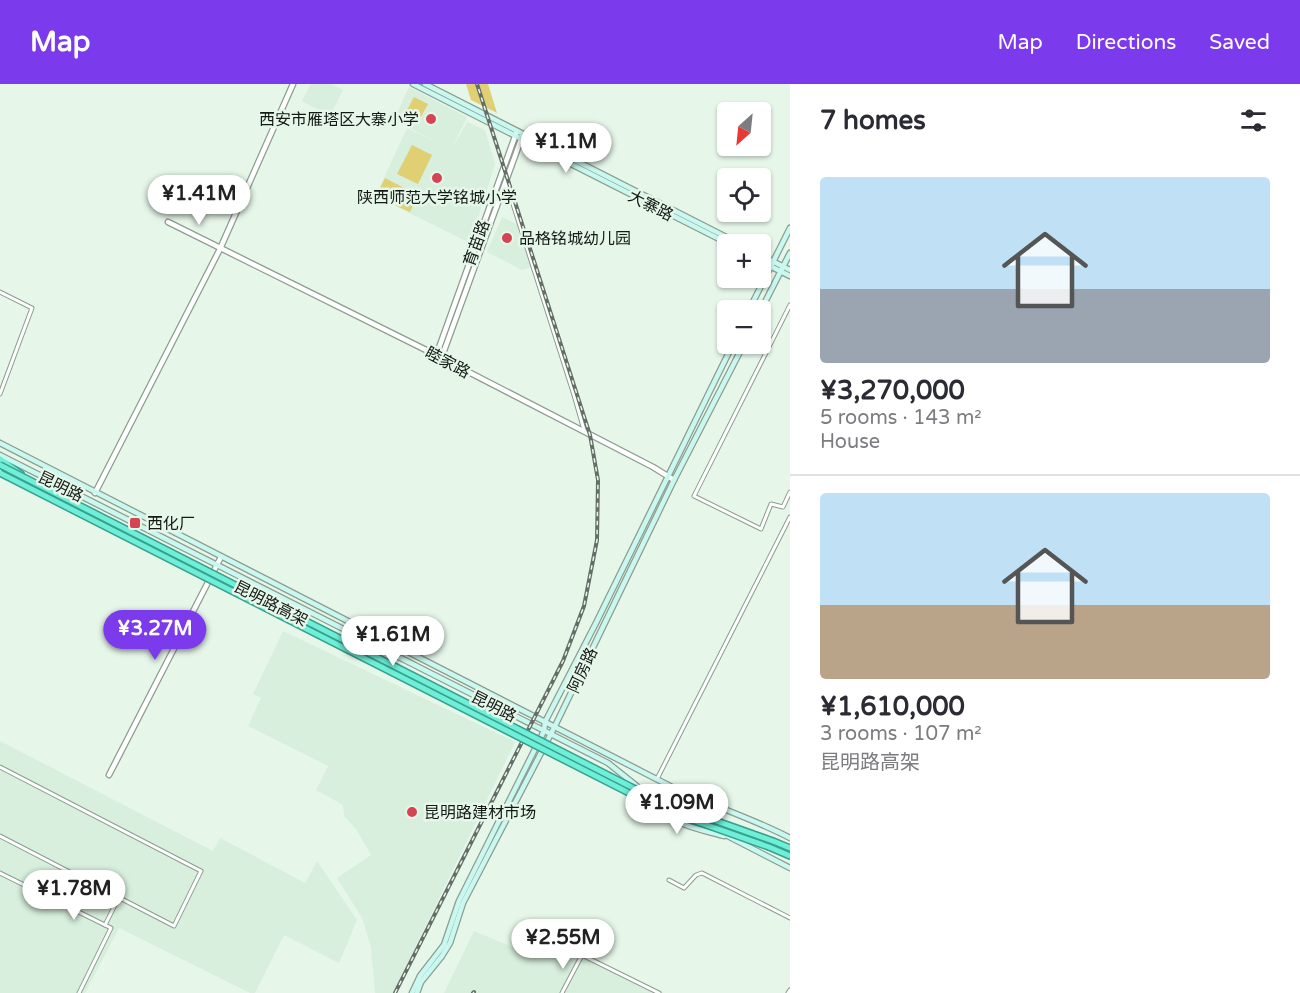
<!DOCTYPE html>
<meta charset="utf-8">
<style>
body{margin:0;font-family:"Varela Round","Noto Sans SC",sans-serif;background:#f2f2f3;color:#2b2b33;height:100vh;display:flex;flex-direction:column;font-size:22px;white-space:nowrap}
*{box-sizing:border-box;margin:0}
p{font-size:20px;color:#7c7c81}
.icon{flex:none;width:33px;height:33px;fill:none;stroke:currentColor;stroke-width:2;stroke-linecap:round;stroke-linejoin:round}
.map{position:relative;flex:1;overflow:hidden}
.details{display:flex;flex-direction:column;background:#fff;width:510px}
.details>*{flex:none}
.needle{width:39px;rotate:207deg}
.controls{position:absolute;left:717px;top:18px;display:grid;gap:12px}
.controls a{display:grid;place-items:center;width:54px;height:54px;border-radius:6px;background:#fff;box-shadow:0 2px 4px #0004;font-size:30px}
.price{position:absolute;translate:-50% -51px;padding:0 14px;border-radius:21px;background:#fff;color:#222;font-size:20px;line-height:39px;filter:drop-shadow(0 2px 3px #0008)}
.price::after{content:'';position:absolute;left:50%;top:36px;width:18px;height:14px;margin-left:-9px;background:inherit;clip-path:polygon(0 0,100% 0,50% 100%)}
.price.selected{background:#7c3aed;color:#fff}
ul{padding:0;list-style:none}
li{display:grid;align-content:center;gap:12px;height:318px;padding:0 30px}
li+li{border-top:2px solid #e1e1e2}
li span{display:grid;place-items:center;height:186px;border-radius:6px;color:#555}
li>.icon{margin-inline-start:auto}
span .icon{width:108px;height:108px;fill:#fffc;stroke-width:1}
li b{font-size:26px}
h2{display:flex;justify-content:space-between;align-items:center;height:72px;padding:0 30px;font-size:26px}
header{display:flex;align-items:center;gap:36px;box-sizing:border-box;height:84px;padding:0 30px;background:#7c3aed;color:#fff}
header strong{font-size:28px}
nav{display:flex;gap:33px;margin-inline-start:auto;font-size:21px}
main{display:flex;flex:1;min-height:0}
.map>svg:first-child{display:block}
.built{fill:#d7efdc}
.green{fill:#e0cf73}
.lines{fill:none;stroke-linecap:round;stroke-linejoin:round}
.minor-casing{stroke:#8c9c8f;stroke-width:5}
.tertiary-casing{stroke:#8c9c8f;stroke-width:7}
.secondary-casing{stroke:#8c9c8f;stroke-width:7}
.trunk-casing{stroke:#38a18e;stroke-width:8}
.minor{stroke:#fff;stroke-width:3}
.tertiary{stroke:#fff;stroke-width:4.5}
.secondary{stroke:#c9f8f0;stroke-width:4.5}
.trunk{stroke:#6feed8;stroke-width:5}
.rail-casing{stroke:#646e67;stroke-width:4}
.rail{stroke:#e6f7ea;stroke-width:1.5;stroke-dasharray:4.5;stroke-linecap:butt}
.trunk-bridge-casing{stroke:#38a18e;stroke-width:8;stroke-linecap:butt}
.trunk-bridge{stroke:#6feed8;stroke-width:5}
.poi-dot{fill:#d44451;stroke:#e6f7ea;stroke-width:2}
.labels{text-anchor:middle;stroke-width:5;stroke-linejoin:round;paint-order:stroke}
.poi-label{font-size:16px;fill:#141a16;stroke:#e6f7ea;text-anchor:start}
.street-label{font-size:16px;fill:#141a16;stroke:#e6f7ea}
</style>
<header>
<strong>Map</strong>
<nav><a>Map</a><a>Directions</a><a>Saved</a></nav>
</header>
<main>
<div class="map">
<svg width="790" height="909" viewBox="0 0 790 909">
<rect width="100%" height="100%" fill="#e6f7ea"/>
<g class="built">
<polygon points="311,0 331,0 343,6 330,32 302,17"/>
<polygon points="409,3 467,33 451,66 467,38 485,46 495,80 470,159 395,122 396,119 377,109 407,44 441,60 394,36"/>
<polygon points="502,133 517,140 532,183 522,186 487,168"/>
<polygon points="283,547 515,658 393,909 375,909 371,863 362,834 337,794 371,771 356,745 344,732 343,721 316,706 328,682 248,642 261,614 253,610"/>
<polygon points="0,657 213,767 220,754 305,799 317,777 357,836 339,879 284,851 255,909 250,909 119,844 85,909 0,909"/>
<polygon points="474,847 529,870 539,850 664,909 444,909"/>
</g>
<g class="green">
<polygon points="466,0 488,0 497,29 471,16"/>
<polygon points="414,13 428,20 421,33 407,26"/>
<polygon points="412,61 432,71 418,100 397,90"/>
<polygon points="385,94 418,111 410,128 396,122 398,118 378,108"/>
</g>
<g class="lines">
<g class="minor-casing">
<g id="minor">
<polyline points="506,98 574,311 584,346"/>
<polyline points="0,208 32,224 0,310"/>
<polyline points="790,221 694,412 761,445 771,420 783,423 790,408"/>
<polyline points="0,683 201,787 174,842 0,752"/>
<polyline points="657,695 790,433"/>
<polyline points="0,789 111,844 79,909"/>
<polyline points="669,796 684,804 696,791 702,789 790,834"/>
<polyline points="105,841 119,813"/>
<polyline points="562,909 582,871 659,909"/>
<polyline points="788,909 790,906"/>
</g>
</g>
<g class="tertiary-casing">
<g id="tertiary">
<polyline points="168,138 424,265 653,383 674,396"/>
<polyline points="436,272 517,47"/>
<polyline points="441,275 523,50"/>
<polyline points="95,409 220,165 293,0"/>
<polyline points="109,691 221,473"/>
</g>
</g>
<g class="secondary-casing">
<g id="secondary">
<polyline points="413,0 729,160"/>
<polyline points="425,0 740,160"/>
<polyline points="760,171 790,186"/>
<polyline points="760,177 790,192"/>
<polyline points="749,226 790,144"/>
<polyline points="760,228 790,169"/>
<path d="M0 359 674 704C712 722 752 734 790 754"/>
<polyline points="0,371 608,679 643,707"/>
<path d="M648 713C674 742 688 742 724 752"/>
<polyline points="671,723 690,733"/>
<polyline points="716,746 790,784"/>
<polyline points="412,909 420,892 444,861 459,817 544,647 545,638 596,539 733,260"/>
<polyline points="417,909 421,898 442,872 450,859 463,819 555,642 674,396 744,260"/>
</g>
</g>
<g class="trunk-casing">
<g id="trunk">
<polyline points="0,375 21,390"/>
<polyline points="773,757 790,764"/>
<polyline points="769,763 790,772"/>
</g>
</g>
<use href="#minor" class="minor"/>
<use href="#tertiary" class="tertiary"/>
<use href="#secondary" class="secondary"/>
<use href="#trunk" class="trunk"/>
<g class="rail-casing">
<g id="rail">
<polyline points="395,909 563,577 584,522 597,456 598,396 590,351 477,0"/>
<polyline points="473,909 474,908"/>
</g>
</g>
<use href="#rail" class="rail"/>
<g class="trunk-bridge-casing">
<g id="trunk-bridge">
<polyline points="0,381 655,715 773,757"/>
<polyline points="0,389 635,712 661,725 769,763"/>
</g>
</g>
<use href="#trunk-bridge" class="trunk-bridge"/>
</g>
<g class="poi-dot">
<circle cx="431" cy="35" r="6"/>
<circle cx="437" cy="94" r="6"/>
<circle cx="507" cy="154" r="6"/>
<rect x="129" y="433" width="12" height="12" rx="3"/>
<circle cx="412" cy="728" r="6"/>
</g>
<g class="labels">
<g class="poi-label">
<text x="419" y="41" text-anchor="end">西安市雁塔区大寨小学</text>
<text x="437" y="119" text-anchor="middle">陕西师范大学铭城小学</text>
<text x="519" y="160">品格铭城幼儿园</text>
<text x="147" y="445">西化厂</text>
<text x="424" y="734">昆明路建材市场</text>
</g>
<g class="street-label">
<text transform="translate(651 121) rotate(27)" y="6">大寨路</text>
<text transform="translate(476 159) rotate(-70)" y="6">育苗路</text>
<text transform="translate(448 278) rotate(28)" y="6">睦家路</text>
<text transform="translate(61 402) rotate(26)" y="6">昆明路</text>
<text transform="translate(271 519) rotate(27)" y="6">昆明路高架</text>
<text transform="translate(582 586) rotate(-65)" y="6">阿房路</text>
<text transform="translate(494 622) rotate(27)" y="6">昆明路</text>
</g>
</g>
</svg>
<div class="controls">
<a><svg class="needle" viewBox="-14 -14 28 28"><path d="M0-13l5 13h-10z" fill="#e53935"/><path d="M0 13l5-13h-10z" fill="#7c7c81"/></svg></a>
<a><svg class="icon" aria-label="locate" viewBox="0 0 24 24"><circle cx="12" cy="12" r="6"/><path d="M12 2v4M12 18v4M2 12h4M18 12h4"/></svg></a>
<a>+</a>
<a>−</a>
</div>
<b class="price" style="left:566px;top:90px">¥1.1M</b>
<b class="price" style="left:199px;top:142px">¥1.41M</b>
<b class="price selected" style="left:155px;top:577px">¥3.27M</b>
<b class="price" style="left:393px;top:583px">¥1.61M</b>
<b class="price" style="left:677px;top:751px">¥1.09M</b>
<b class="price" style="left:74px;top:837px">¥1.78M</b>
<b class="price" style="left:563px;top:886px">¥2.55M</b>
</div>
<section class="details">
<h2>7 homes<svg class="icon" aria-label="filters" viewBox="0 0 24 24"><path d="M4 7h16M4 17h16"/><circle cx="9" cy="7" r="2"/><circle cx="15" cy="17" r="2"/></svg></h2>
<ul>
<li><span style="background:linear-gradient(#bfe0f5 60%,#9aa5b1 0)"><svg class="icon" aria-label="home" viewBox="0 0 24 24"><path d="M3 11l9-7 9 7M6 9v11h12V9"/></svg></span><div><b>¥3,270,000</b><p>5 rooms · 143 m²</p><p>House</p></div></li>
<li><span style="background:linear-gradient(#bfe0f5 60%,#b9a48a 0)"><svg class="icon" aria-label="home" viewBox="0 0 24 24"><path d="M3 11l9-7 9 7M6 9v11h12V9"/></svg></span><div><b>¥1,610,000</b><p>3 rooms · 107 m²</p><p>昆明路高架</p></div></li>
</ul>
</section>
</main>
